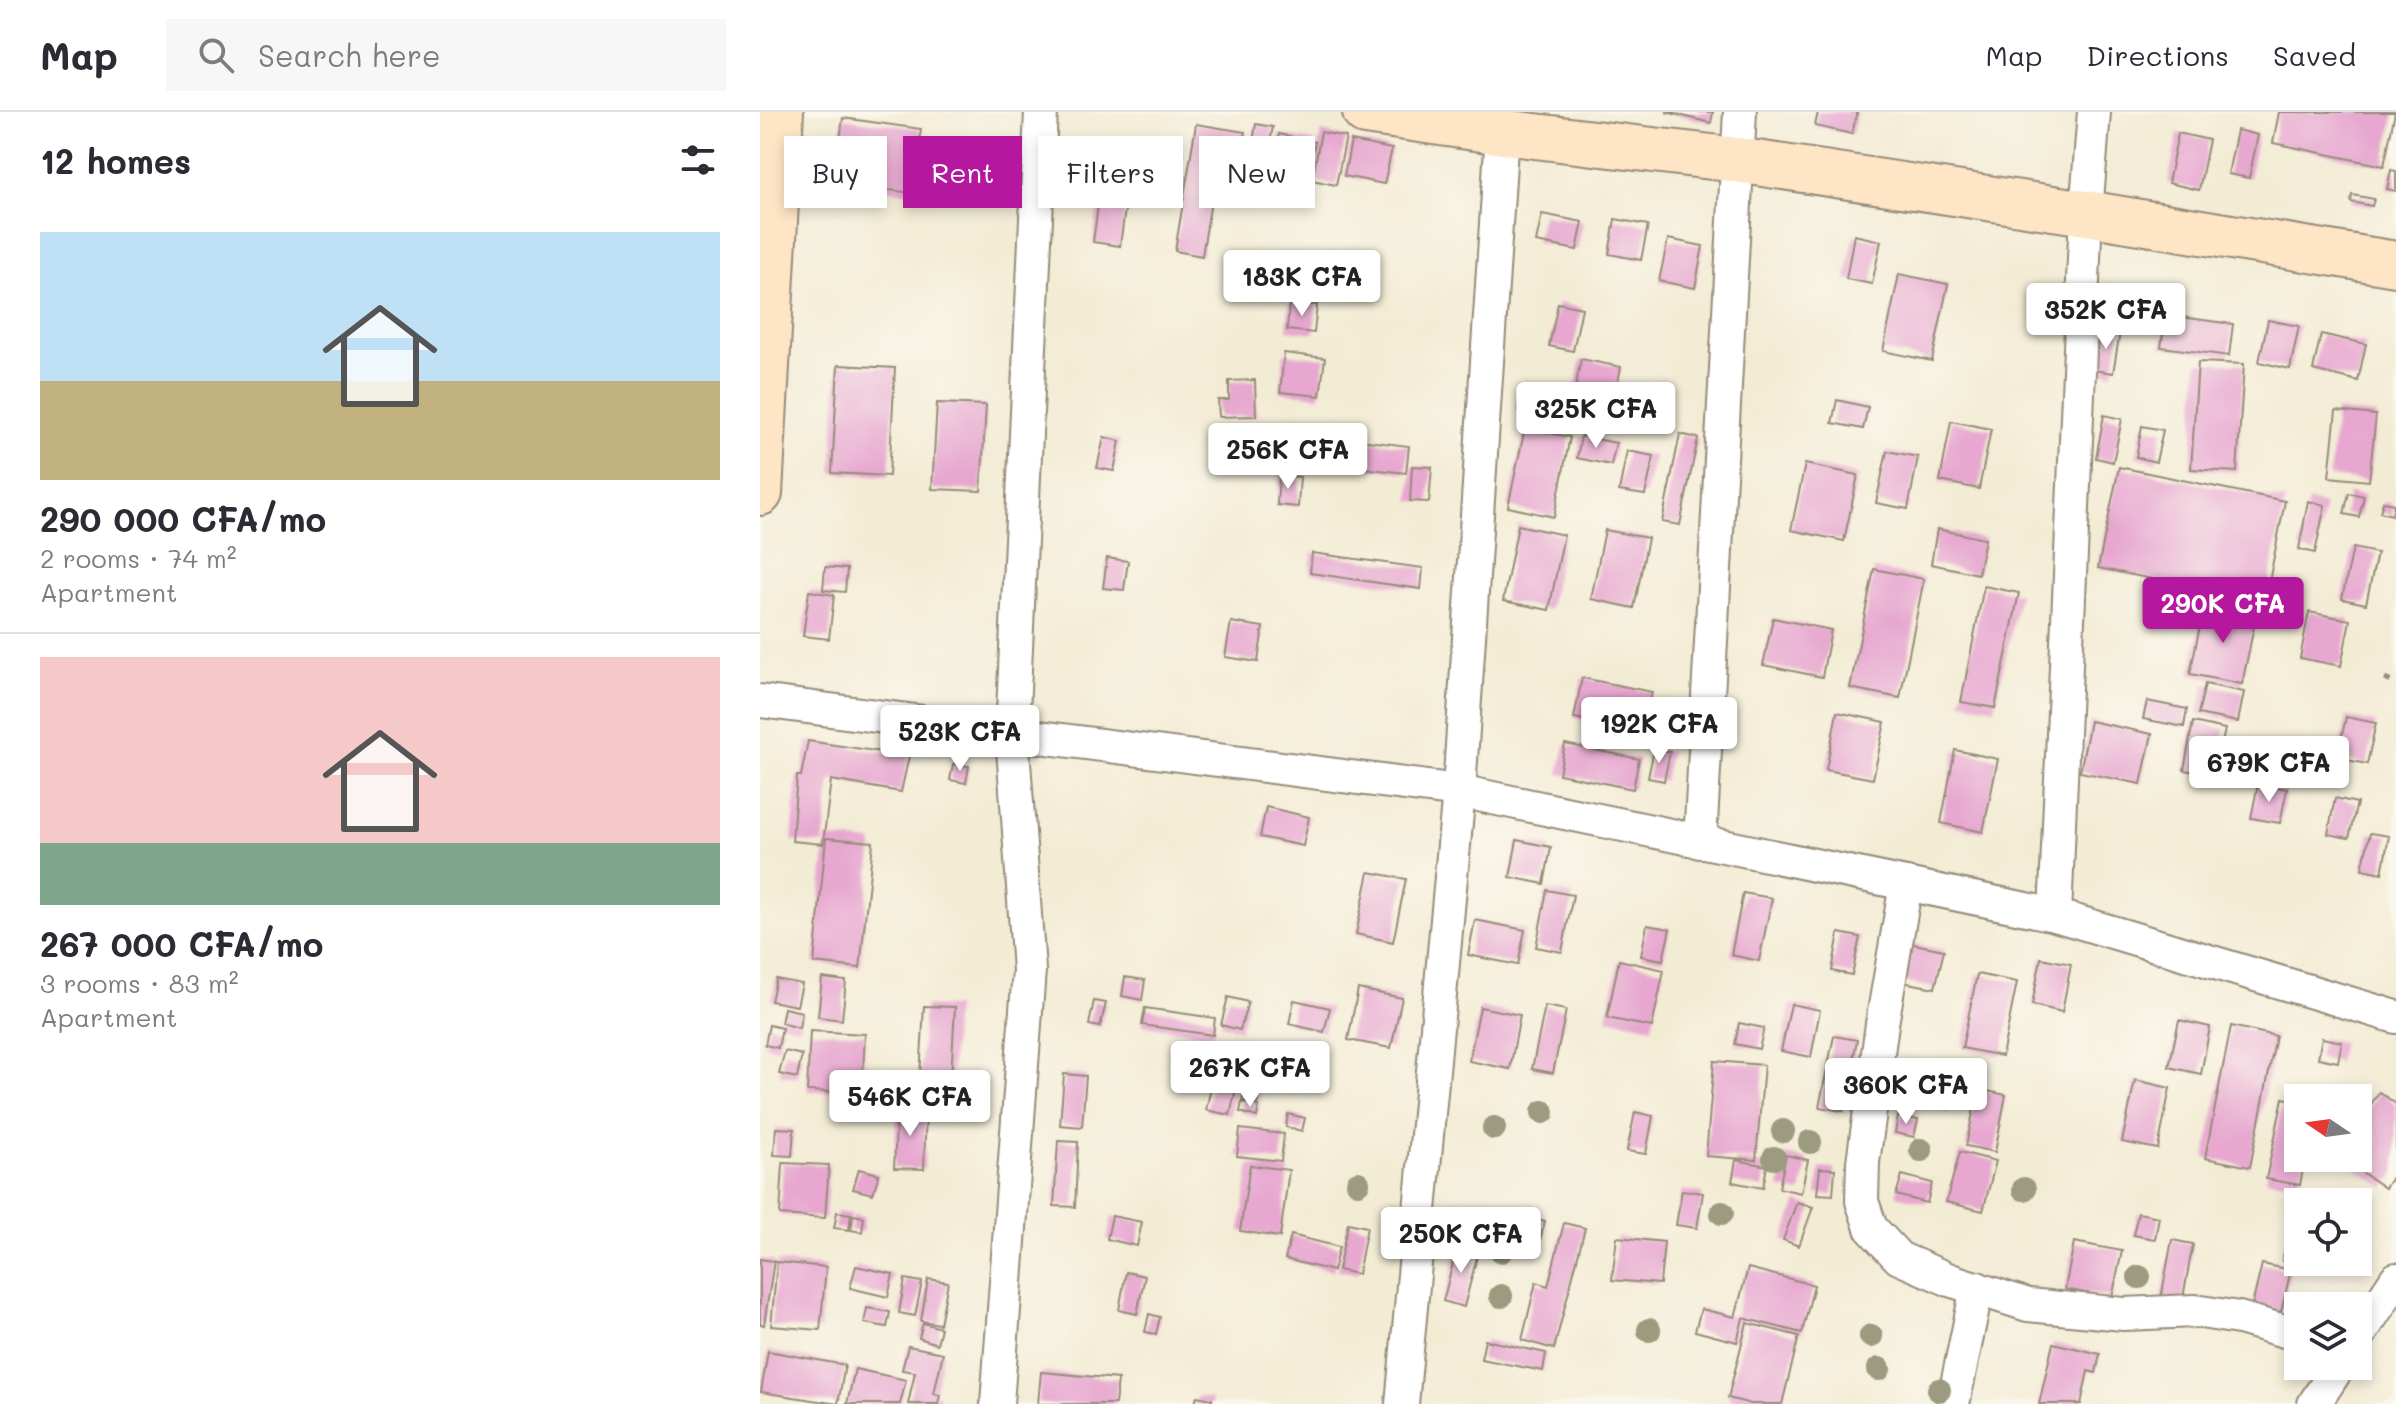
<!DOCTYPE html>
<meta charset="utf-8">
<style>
body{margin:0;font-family:Mali,sans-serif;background:#f7f7f7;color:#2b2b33;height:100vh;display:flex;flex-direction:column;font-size:30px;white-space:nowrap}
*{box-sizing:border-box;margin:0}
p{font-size:26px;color:#7c7c81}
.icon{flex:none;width:44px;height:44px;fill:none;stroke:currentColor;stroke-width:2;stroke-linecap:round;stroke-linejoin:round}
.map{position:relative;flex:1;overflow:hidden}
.drawer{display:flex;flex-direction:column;background:#fff;width:760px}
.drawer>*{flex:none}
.top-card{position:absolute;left:24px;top:24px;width:760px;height:72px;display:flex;gap:16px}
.needle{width:52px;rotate:283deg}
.controls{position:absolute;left:1524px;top:972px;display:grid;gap:16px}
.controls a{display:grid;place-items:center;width:88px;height:88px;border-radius:0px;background:#fff;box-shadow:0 4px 12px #0003;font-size:40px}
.price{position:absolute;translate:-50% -68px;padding:0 18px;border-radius:8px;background:#fff;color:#222;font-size:26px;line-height:52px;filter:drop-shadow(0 2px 4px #0008)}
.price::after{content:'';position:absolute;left:50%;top:48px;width:24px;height:18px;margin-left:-12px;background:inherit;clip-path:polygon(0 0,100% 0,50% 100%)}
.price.current{background:#b5179e;color:#fff}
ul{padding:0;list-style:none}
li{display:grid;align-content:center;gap:16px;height:424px;padding:0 40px}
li+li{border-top:2px solid #e1e1e2}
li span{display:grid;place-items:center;height:248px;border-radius:0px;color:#555}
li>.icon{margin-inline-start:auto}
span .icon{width:144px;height:144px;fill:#fffc;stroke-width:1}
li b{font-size:34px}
h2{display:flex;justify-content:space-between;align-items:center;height:96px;padding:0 40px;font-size:34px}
.chip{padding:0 28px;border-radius:0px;background:#fff;box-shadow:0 4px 12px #0003;font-size:28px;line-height:72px}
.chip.current{background:#b5179e;color:#fff}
header{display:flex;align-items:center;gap:48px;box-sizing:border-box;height:112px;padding:0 40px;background:#fff;border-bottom:2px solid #e1e1e2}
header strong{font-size:38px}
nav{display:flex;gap:44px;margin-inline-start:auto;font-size:28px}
.search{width:560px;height:72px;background:#f7f7f7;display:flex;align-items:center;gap:20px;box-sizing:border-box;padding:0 28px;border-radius:0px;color:#7c7c81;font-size:30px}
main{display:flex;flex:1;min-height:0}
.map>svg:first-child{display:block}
.building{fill:#e7a7d0}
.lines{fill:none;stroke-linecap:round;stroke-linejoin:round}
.street-casing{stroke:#978b7a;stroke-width:36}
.secondary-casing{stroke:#978b7a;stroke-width:48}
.path{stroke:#978b7a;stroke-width:5;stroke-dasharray:6 6;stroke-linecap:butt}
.street{stroke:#fff;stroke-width:32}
.secondary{stroke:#fee5c5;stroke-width:44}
.tree{fill:#9c9b80}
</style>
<header>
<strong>Map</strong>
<div class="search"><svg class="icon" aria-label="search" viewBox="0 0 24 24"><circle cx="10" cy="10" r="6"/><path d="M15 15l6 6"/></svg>Search here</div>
<nav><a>Map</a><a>Directions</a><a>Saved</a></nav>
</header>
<main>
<section class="drawer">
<h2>12 homes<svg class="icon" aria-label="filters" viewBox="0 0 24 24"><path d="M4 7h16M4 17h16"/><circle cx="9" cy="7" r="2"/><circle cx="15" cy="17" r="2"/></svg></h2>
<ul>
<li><span style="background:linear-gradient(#bfe0f5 60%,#c2b280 0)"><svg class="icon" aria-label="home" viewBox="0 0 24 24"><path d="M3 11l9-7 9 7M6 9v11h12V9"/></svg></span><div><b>290 000 CFA/mo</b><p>2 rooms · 74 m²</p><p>Apartment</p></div></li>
<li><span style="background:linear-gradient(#f6c9c9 75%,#7fa58c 0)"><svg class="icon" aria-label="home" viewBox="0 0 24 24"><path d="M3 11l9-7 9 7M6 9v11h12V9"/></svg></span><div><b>267 000 CFA/mo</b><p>3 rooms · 83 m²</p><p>Apartment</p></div></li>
</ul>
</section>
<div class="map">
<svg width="1636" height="1292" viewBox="0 0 1636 1292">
<rect width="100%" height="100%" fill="#fbf7ec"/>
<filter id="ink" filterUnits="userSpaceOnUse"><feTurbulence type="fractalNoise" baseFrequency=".0125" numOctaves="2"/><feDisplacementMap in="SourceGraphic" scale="16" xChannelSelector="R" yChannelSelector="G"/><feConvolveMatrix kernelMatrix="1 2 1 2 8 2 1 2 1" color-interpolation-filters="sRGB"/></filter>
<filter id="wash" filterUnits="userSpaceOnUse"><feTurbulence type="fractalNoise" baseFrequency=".006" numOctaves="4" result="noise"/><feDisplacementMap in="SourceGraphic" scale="32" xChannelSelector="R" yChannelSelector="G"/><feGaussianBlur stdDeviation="1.8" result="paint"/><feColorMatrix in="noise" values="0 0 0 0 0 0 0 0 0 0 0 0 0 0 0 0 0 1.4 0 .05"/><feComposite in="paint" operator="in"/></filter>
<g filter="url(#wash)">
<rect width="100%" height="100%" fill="#f3ecd5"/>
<g id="blocks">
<g class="building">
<polygon points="906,0 953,0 951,11"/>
<polygon points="1058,0 1097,0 1092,22 1055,14"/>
<polygon points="1519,0 1635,0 1624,54 1513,31"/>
<polygon points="83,6 161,17 152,81 74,71"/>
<polygon points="436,12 485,20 479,60 461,57 464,36 460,35 442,144 415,139"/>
<polygon points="496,12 513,15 504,61 488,58"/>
<polygon points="1477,18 1498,23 1489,66 1468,62"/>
<polygon points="561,20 586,25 576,73 552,68"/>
<polygon points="1418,21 1449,28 1439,78 1408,71"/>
<polygon points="519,22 555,30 542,89 507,81"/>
<polygon points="346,26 362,28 355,71 338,69"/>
<polygon points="591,29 632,37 624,72 584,64"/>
<polygon points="367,31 423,42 416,80 360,70"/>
<polygon points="1631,58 1636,59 1636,79 1627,77"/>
<polygon points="340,79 367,83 360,134 333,130"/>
<polygon points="1592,83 1614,87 1612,94 1591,90"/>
<polygon points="782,102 823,110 817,138 776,130"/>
<polygon points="855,107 888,113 881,148 849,142"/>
<polygon points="1094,123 1121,129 1112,172 1086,167"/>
<polygon points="908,127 943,134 935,176 899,169"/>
<polygon points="1139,162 1188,172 1172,249 1123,239"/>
<polygon points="529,191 557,193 554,221 527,218"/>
<polygon points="798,191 822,196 813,239 789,234"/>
<polygon points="1406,203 1473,212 1469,244 1401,235"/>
<polygon points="1508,208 1539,214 1530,257 1499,250"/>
<polygon points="1339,216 1360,220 1353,261 1333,258"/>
<polygon points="1561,222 1606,232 1598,269 1553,258"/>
<polygon points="524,241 565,246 560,284 520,280"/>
<polygon points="821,247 861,255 855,285 815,277"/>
<polygon points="1438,250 1484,252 1477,360 1431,357"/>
<polygon points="78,253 135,256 129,364 72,361"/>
<polygon points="495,268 496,304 459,305 458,288 469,288 469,269"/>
<polygon points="761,278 796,285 792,305 758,298"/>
<polygon points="1077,288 1108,295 1103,317 1072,311"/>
<polygon points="177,291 226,293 221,379 172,377"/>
<polygon points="1576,299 1616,303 1609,369 1569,365"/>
<polygon points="1344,303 1362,307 1353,350 1336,346"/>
<polygon points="1191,309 1231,317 1219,377 1180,369"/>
<polygon points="1382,314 1403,318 1396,350 1376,345"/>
<polygon points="765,316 810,325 794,405 748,395"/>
<polygon points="541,321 649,334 646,361 539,349"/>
<polygon points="920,322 938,326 920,413 902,410"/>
<polygon points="821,324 856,331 851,353 817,346"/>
<polygon points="344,325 360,329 354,359 337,356"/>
<polygon points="867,339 894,344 885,383 859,379"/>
<polygon points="1127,339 1158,345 1148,397 1116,391"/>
<polygon points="1045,352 1098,363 1084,429 1031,418"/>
<polygon points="652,354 672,355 669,390 650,389"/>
<polygon points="1359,355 1525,389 1505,490 1338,456"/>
<polygon points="519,363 540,365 538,395 517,393"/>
<polygon points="1589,381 1604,384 1599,405 1584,402"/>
<polygon points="1548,389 1565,393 1555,441 1539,437"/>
<polygon points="1623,390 1634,392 1632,403 1620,400"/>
<polygon points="758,413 804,423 789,498 743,489"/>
<polygon points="1177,417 1225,427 1218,462 1171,452"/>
<polygon points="845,418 888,426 874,496 831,487"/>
<polygon points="1593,436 1617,441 1606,492 1582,487"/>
<polygon points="552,441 663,456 661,477 550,461"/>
<polygon points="347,446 368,449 364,478 343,476"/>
<polygon points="65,455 87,457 85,480 63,478"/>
<polygon points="1114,457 1164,467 1140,586 1090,576"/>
<polygon points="1224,474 1259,481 1235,596 1201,590"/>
<polygon points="49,479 74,483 69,527 43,524"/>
<polygon points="1444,494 1496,505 1482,572 1430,562"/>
<polygon points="1549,500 1590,508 1581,554 1540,546"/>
<polygon points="1013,506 1071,518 1062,565 1003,553"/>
<polygon points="471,510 503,515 498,550 465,545"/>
<polygon points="822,566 892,580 884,620 814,606"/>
<polygon points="1445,572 1484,580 1478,610 1438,602"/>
<polygon points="1387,589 1427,597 1424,615 1383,607"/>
<polygon points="1077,600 1125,610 1113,667 1066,658"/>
<polygon points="1586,605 1616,611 1607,652 1577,646"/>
<polygon points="1330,609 1392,622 1381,672 1320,660"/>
<polygon points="1433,610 1465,617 1455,664 1424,658"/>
<polygon points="48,629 149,644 141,680 71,668 63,732 32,729 37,664 41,664"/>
<polygon points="805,632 879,647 873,677 799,662"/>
<polygon points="1536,632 1559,636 1552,670 1529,665"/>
<polygon points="1499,634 1523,639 1518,665 1494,660"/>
<polygon points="894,637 910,640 904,669 888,666"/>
<polygon points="1195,638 1238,647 1223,720 1181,711"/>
<polygon points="193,652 209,654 206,671 190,668"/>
<polygon points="1498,672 1527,677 1520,711 1491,706"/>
<polygon points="1575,686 1597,691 1589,726 1568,722"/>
<polygon points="506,695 549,705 543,734 500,725"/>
<polygon points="1610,721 1629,724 1622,761 1602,757"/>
<polygon points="66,726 113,730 100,856 54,851"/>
<polygon points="757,728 791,735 784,772 750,765"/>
<polygon points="609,760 646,767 633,830 596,822"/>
<polygon points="787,778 813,783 802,840 776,835"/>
<polygon points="983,781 1012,786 999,849 971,843"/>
<polygon points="715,808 765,818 758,853 708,843"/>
<polygon points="887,813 910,817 903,848 881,844"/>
<polygon points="1079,821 1100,825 1092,863 1072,859"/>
<polygon points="1149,831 1184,838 1175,876 1142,870"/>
<polygon points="1281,846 1311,852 1302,900 1272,893"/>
<polygon points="859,848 904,858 892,915 847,906"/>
<polygon points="1217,862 1257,870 1242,944 1202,936"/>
<polygon points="365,865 385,868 382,888 362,884"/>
<polygon points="62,866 86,869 82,908 58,905"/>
<polygon points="16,867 42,872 37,894 11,889"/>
<polygon points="598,877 642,886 631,936 588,928"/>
<polygon points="468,885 488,890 480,918 461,913"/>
<polygon points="534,888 570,896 564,920 529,912"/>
<polygon points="334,889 346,891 340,915 329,913"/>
<polygon points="1031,892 1060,898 1051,945 1021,939"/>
<polygon points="164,894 195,895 191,966 160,965"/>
<polygon points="785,894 806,898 793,961 772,957"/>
<polygon points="720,895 760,903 750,957 709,949"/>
<polygon points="24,896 42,900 39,916 21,911"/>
<polygon points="385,896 455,906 453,923 382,913"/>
<polygon points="1419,908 1450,915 1441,962 1409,955"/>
<polygon points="979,911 1004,916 999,937 975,932"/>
<polygon points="9,913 22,916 18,936 5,933"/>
<polygon points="1471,914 1516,924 1490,1055 1445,1046"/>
<polygon points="50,919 105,922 102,981 47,979"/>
<polygon points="1074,924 1097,928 1083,999 1059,995"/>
<polygon points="1562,926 1582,930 1578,950 1558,946"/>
<polygon points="25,939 42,943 37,966 19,962"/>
<polygon points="954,949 1004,953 996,1048 946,1044"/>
<polygon points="1149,952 1197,962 1190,997 1142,987"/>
<polygon points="455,958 479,963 470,1003 446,998"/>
<polygon points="304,962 326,964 322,1015 300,1013"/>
<polygon points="130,964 147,965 146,990 129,990"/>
<polygon points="1375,968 1410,976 1398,1037 1362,1030"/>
<polygon points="486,969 500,973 497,991 482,989"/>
<polygon points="1218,977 1246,983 1235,1040 1206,1034"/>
<polygon points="1619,980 1636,992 1636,1059 1625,1076 1581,1046 1598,1046 1598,1012"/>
<polygon points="1523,986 1538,989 1538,1046 1545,1046 1540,1073 1506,1067"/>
<polygon points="482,990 499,994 497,1005 480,1000"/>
<polygon points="137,994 166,995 164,1057 134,1056"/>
<polygon points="875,1000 893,1004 886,1042 867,1039"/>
<polygon points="528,1002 545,1006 542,1019 526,1015"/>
<polygon points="1138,1004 1158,1008 1154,1025 1135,1021"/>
<polygon points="16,1016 34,1017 32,1044 14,1043"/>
<polygon points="480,1017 524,1022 521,1049 477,1044"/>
<polygon points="298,1029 318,1030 315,1095 294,1094"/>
<polygon points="1200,1040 1236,1049 1223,1099 1186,1090"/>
<polygon points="1026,1043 1048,1048 1041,1081 1019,1076"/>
<polygon points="976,1048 1007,1054 1003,1076 972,1070"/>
<polygon points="23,1051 69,1053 65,1106 20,1103"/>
<polygon points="490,1053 529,1058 520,1125 480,1119"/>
<polygon points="1060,1056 1075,1057 1073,1083 1057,1082"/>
<polygon points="99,1057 119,1062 113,1082 93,1077"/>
<polygon points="1142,1063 1172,1071 1167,1091 1136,1083"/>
<polygon points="922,1078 943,1081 937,1116 916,1113"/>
<polygon points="1037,1090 1053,1095 1039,1134 1023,1128"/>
<polygon points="749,1099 785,1109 779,1132 742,1122"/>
<polygon points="77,1100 91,1102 89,1118 74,1116"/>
<polygon points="1378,1101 1399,1105 1395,1127 1373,1123"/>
<polygon points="93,1103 104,1105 102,1120 91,1118"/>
<polygon points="352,1104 382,1110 377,1134 347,1127"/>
<polygon points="588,1111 607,1115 598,1162 578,1158"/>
<polygon points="804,1111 825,1116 794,1237 762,1228 776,1170 788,1174"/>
<polygon points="531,1123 579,1135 573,1159 525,1147"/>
<polygon points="857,1125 904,1130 900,1172 852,1168"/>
<polygon points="1412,1128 1433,1132 1422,1191 1401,1186"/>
<polygon points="1314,1130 1362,1139 1352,1186 1305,1177"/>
<polygon points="698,1132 719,1137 704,1195 683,1189"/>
<polygon points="1526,1132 1538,1135 1538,1150 1561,1150 1559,1158 1522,1149"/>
<polygon points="0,1147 14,1149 4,1213 0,1212"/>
<polygon points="17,1150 66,1155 60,1218 11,1214"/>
<polygon points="1502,1152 1531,1158 1521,1200 1492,1194"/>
<polygon points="96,1154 133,1162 128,1185 90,1176"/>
<polygon points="988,1156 1054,1173 1042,1221 983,1206 977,1230 935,1219 941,1197 975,1205"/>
<polygon points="366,1160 385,1164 377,1202 359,1198"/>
<polygon points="145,1167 162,1170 155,1204 139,1201"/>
<polygon points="168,1167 188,1170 180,1212 161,1209"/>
<polygon points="107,1196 130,1200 127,1215 104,1211"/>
<polygon points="389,1202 400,1205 396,1222 385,1220"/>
<polygon points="163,1211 181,1216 177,1232 159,1226"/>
<polygon points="987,1211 1039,1224 1022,1292 991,1292 968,1286"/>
<polygon points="725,1228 786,1241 783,1259 721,1247"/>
<polygon points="1293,1231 1340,1242 1336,1261 1328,1259 1321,1292 1279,1292"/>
<polygon points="148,1234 183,1241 174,1282 180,1283 178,1292 148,1292 155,1260 142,1258"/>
<polygon points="8,1239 85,1253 78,1292 1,1280"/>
<polygon points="95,1257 146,1268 140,1292 87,1292"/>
<polygon points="281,1260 358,1267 355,1292 278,1292"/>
<polygon points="437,1284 452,1287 452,1292 435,1292"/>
</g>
</g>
</g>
<g filter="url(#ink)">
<use href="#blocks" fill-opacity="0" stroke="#978b7a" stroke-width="2"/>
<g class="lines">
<g class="street-casing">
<g id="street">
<polyline points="0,589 699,679 1295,803 1636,905"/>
<polyline points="940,730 980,0"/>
<polyline points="1146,772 1122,912 1103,1050 1102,1089 1111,1116 1139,1146 1190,1168 1268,1193 1364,1202 1435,1199 1479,1206 1538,1223"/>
<polyline points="1295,803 1326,101 1334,0"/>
<polyline points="1598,1225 1636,1167"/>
<polyline points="237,1292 269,858 252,622 281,0"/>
<polyline points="642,1292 699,679 742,20"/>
<polyline points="1193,1292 1217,1176"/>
<polyline points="1554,1292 1579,1254"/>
</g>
</g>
<g class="secondary-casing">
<g id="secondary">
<polyline points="605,0 742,20 977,48 1326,101 1636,152"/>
<polyline points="0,381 21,0"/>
</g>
</g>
<polyline class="path" points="1625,567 1636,572"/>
<use href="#street" class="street"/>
<use href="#secondary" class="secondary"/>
</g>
<g class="tree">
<circle cx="783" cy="1000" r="12"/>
<circle cx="734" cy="1016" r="12"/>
<circle cx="1023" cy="1019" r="12"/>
<circle cx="1050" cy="1030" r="12"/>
<circle cx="1161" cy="1038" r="12"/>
<circle cx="1014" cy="1046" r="12"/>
<circle cx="598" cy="1071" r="12"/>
<circle cx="1264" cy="1077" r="12"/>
<circle cx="962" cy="1101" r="12"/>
<circle cx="741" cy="1139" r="12"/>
<circle cx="1379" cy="1165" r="12"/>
<circle cx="741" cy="1184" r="12"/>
<circle cx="889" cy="1218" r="12"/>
<circle cx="1111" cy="1224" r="12"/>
<circle cx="1119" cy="1257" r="12"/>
<circle cx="1179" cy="1278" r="12"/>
</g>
</g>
</svg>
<div class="controls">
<a><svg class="needle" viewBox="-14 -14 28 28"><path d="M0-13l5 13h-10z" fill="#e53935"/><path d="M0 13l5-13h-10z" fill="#7c7c81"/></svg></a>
<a><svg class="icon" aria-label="locate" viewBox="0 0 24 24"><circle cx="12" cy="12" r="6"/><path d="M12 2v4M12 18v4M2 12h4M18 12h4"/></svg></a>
<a><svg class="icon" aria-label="layers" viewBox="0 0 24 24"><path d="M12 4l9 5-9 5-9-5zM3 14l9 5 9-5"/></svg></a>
</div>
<b class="price" style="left:542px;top:206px">183K CFA</b>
<b class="price" style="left:1346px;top:239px">352K CFA</b>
<b class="price" style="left:836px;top:338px">325K CFA</b>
<b class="price" style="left:528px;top:379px">256K CFA</b>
<b class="price current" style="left:1463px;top:533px">290K CFA</b>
<b class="price" style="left:899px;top:653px">192K CFA</b>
<b class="price" style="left:200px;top:661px">523K CFA</b>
<b class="price" style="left:1509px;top:692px">679K CFA</b>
<b class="price" style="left:490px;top:997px">267K CFA</b>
<b class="price" style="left:1146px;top:1014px">360K CFA</b>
<b class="price" style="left:150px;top:1026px">546K CFA</b>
<b class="price" style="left:701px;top:1163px">250K CFA</b>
<div class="top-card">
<a class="chip">Buy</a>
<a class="chip current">Rent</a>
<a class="chip">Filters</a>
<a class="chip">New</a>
</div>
</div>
</main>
